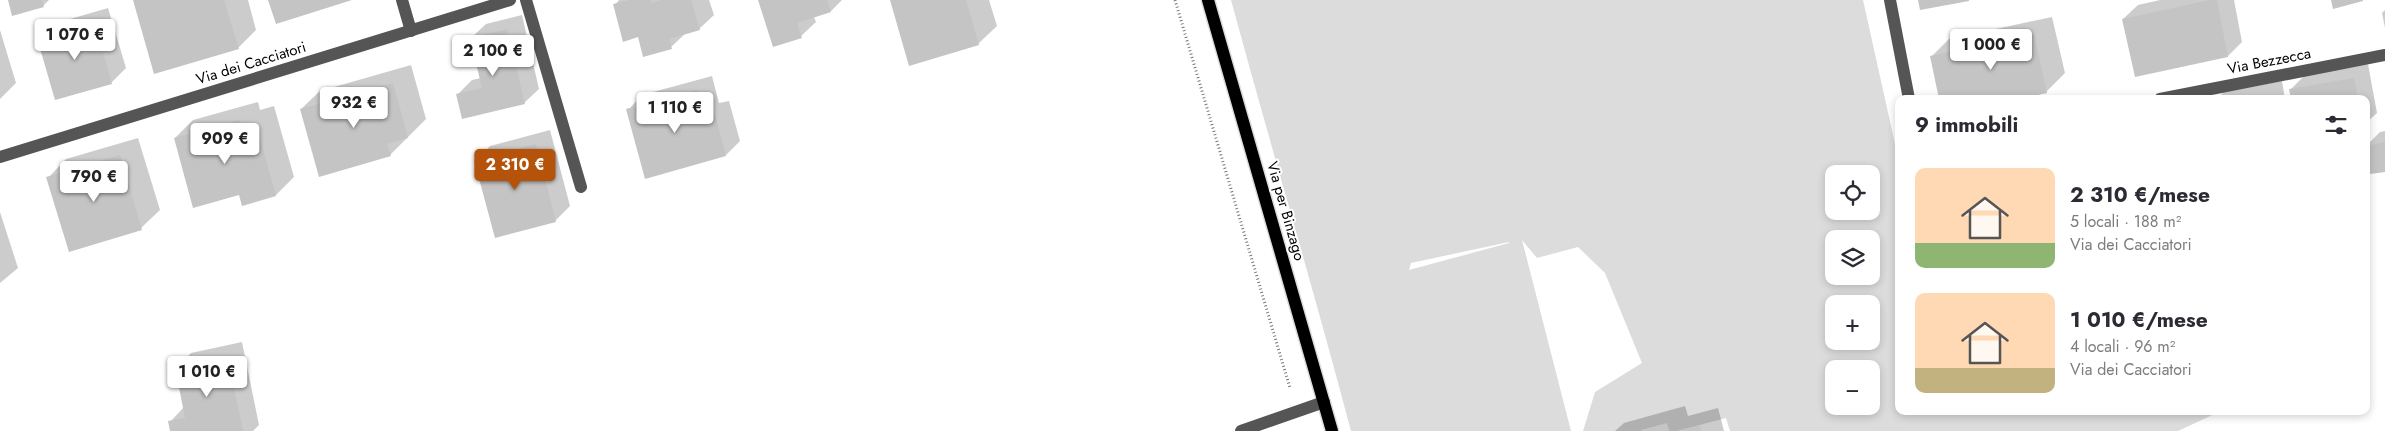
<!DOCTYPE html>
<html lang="it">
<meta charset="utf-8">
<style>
body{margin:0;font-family:Jost,sans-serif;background:#f7f7f7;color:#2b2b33;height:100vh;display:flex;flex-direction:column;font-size:19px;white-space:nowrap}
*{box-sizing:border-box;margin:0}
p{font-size:16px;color:#7c7c81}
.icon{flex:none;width:28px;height:28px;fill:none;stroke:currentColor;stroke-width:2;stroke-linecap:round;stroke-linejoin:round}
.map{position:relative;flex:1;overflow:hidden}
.drawer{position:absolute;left:1895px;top:95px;width:475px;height:320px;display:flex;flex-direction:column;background:#fff;border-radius:10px;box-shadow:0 2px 8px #0003}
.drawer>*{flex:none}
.fabs{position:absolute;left:1825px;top:165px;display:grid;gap:10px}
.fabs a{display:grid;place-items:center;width:55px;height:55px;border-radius:10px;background:#fff;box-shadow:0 2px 8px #0003;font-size:25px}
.price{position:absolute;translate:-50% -42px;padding:0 11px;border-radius:5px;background:#fff;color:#222;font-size:16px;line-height:32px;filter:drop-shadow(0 1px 2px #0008)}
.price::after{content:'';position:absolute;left:50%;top:30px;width:15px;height:11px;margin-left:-8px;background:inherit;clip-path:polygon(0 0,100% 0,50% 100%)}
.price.current{background:#b45309;color:#fff}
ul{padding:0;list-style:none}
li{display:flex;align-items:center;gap:15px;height:125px;padding:0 20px}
li span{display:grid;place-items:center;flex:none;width:140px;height:100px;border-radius:10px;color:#555}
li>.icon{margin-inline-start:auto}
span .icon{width:60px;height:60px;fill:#fffc;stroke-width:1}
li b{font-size:21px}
h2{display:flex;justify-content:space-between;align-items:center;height:60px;padding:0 20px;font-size:21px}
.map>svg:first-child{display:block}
.green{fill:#dcdcdc;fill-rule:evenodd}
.shadow{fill:#0003}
.building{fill:#c4c4c4}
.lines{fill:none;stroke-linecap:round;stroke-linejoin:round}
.major-casing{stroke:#dbdbdb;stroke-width:15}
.path{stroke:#777;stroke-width:3;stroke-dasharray:1 2.5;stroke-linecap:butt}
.minor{stroke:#555;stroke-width:12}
.major{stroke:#000;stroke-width:12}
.labels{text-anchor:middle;stroke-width:4;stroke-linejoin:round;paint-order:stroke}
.street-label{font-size:15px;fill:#000;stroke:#fff}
</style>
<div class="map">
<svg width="2385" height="431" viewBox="0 0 2385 431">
<rect width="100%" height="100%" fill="#fff"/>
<path class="green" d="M1231 0H1863L1899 162V411H2221L2178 431H1730L1726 418 1677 431H1583L1595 392 1642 363 1605 273 1578 247 1537 258 1522 240 1571 431H1351C1313 287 1270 144 1231 0ZM1834 174H1871V211H1834ZM1834 239H1871V276H1834ZM1509 242V243L1409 270 1411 263ZM1834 304H1871V341H1834ZM1834 369H1871V406H1834Z"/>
<g class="shadow">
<polygon points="10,0 49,0 43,6"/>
<polygon points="134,0 248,0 256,30 238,48"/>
<polygon points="619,0 709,0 714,15 699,29 686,33 671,47 639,36 615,5"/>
<polygon points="759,0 842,0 831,11 814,17 816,22 801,36"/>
<polygon points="891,0 989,0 997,26 978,44"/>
<polygon points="2160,0 2234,0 2242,42 2228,56 2123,19 2138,5"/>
<polygon points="108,8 126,68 111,83 38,38 53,24"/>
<polygon points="2385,10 2385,28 2382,13"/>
<polygon points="522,15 539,89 524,103 457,95 472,80 481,78 471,38 486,24"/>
<polygon points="2052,17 2065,73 2046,92 1931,57 1949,39"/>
<polygon points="0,30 16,83 0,99"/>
<polygon points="2368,64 2377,113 2366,123 2366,99 2292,99 2290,90 2305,75"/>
<polygon points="411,65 426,119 390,155 301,109 320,91"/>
<polygon points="712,76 719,103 729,101 740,141 726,155 628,110 642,95"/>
<polygon points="2282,81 2285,99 2217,99 2224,92"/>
<polygon points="258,102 260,110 274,106 294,177 276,195 240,194 175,138 193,120"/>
<polygon points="550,130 570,206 555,221 476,161 490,146"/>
<polygon points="2385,131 2385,170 2371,173 2366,146 2380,132"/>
<polygon points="138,138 160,210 141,228 48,178 66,159"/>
<polygon points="0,212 18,268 0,283"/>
<polygon points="242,342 259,425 253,431 172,431 170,422 184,407 176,368 191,353"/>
<polygon points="1685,406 1688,416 1718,408 1724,431 1615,431 1624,423"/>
</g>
<g class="building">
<polygon points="8,0 42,0 44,7 12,16"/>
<polygon points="133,0 224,0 239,49 154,74"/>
<polygon points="268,0 352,0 276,24"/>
<polygon points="629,0 651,0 652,3 661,0 691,0 700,30 669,39 672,49 643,57 638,37 623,42 613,4"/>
<polygon points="758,0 827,0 831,12 797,23 802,38 773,47"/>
<polygon points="890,0 966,0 979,45 909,66"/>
<polygon points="1918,0 1969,0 1969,1 1920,10"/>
<polygon points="2210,0 2217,0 2228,57 2135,77 2122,19"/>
<polygon points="2331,0 2363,0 2363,1 2333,9"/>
<polygon points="94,21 112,84 55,100 37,38"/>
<polygon points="507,29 525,104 462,119 456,94 482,88 470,38"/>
<polygon points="2034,34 2047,93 2020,99 1939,99 1930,56"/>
<polygon points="2354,78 2358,99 2291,99 2289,89"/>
<polygon points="393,83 408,138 387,144 391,156 319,177 300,109"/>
<polygon points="697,90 705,117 715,114 726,156 645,179 626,109"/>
<polygon points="239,120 241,128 256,124 276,196 242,206 239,195 193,208 174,138"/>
<polygon points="2385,142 2385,172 2370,174 2366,146"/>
<polygon points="536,144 556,222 495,238 474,160"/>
<polygon points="120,155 142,230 69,252 46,177"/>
<polygon points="227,356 243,431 170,431 168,421 185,418 175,367"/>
<polygon points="1667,423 1669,431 1641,431 1641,430"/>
<polygon points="1700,425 1701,431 1681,431 1681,430"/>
</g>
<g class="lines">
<g class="major-casing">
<polyline id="major" points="1208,0 1332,431"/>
</g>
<polyline class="path" points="1175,0 1290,388"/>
<g class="minor">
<polyline points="402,0 411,31"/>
<polyline points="526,0 581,187"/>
<polyline points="1890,0 1909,99"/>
<polyline points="2160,99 2385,55"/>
<polyline points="0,157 510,0"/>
<polyline points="1241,431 1324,402"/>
</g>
<use href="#major" class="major"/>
</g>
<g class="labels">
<g class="street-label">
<text transform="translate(2269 61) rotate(-11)" y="5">Via Bezzecca</text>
<text transform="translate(251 63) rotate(-17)" y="5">Via dei Cacciatori</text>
<text transform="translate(1286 211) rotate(74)" y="5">Via per Binzago</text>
</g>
</g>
</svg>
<div class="fabs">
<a><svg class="icon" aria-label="locate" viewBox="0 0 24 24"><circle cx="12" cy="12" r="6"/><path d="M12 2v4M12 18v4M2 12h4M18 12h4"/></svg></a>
<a><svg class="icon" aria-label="layers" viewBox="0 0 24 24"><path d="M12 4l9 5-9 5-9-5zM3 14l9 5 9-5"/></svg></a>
<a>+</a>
<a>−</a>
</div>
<b class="price" style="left:75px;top:61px">1 070 €</b>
<b class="price" style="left:1991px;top:71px">1 000 €</b>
<b class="price" style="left:493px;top:77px">2 100 €</b>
<b class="price" style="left:354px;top:129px">932 €</b>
<b class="price" style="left:675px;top:134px">1 110 €</b>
<b class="price" style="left:225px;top:165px">909 €</b>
<b class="price current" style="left:515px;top:191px">2 310 €</b>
<b class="price" style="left:94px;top:203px">790 €</b>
<b class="price" style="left:207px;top:398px">1 010 €</b>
<section class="drawer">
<h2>9 immobili<svg class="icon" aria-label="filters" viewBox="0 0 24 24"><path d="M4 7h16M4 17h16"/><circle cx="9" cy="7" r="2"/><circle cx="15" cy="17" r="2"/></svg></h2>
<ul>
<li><span style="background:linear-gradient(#ffd9b3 75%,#8fb573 0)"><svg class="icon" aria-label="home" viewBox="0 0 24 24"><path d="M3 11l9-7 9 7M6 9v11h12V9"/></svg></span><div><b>2 310 €/mese</b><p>5 locali · 188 m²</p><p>Via dei Cacciatori</p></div></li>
<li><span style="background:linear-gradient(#ffd9b3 75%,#c2b280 0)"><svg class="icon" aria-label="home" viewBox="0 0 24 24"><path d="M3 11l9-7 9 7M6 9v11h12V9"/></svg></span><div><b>1 010 €/mese</b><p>4 locali · 96 m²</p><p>Via dei Cacciatori</p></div></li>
</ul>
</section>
</div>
